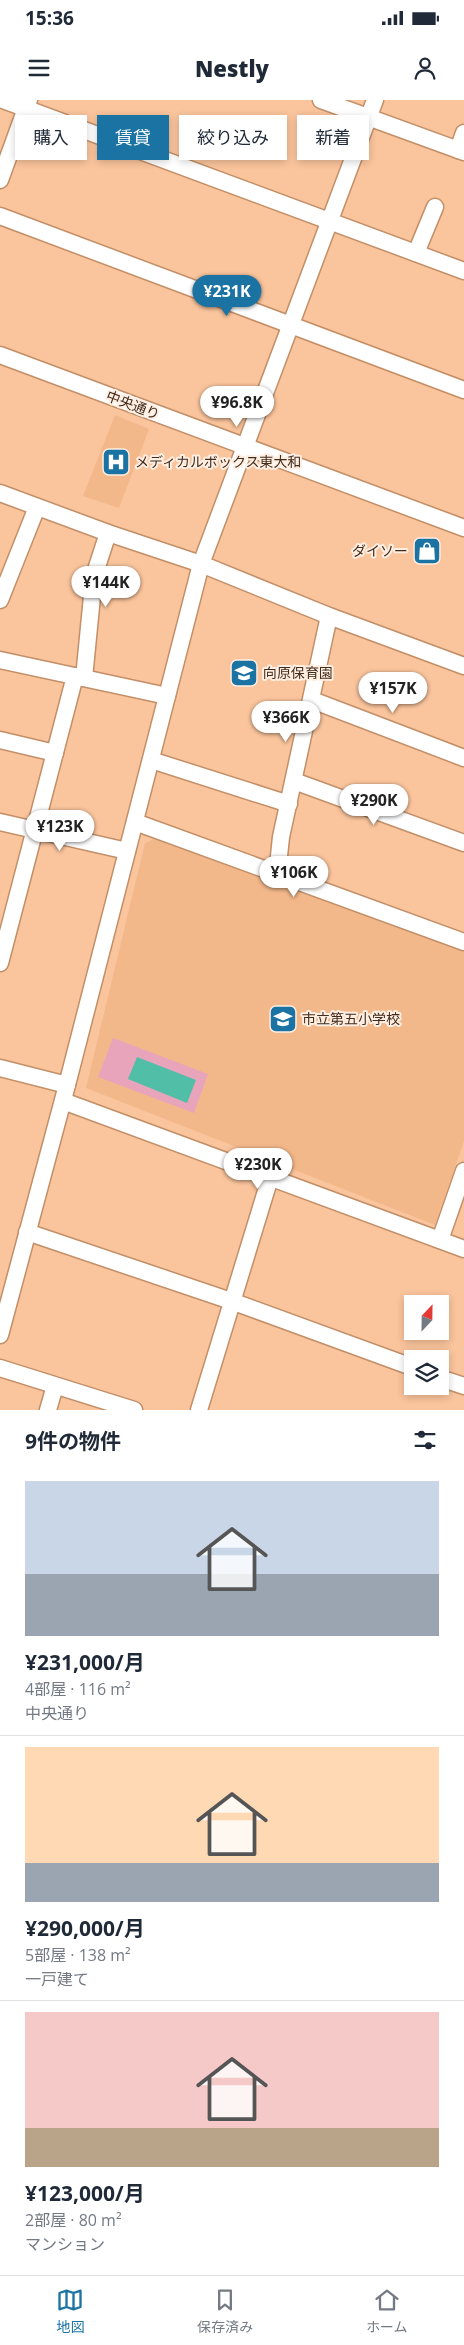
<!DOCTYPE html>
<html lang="ja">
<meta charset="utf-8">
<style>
body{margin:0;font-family:"Open Sans","Noto Sans JP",sans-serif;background:#f2f2f3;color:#1f2937;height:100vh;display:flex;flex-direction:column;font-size:19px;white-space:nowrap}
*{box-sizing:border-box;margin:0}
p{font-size:16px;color:#747a83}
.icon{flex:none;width:28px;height:28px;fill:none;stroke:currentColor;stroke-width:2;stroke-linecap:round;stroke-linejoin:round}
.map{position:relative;height:1310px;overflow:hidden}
.sheet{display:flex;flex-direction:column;background:#fff;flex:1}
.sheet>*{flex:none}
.guide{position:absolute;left:15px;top:15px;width:435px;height:45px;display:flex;gap:10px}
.needle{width:32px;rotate:22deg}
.controls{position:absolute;left:404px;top:1195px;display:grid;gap:10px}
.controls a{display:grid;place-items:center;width:45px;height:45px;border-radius:0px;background:#fff;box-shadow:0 2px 8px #0003;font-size:25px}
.price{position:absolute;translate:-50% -42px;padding:0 11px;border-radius:18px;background:#fff;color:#222;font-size:16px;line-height:32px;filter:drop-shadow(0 1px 2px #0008)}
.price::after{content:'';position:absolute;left:50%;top:30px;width:15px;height:11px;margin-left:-8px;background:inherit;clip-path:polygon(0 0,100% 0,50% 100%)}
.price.current{background:#1b73a3;color:#fff}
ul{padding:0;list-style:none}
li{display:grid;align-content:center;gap:10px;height:265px;padding:0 25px}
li+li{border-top:1px solid #e0e1e3}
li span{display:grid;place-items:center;height:155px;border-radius:0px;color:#555}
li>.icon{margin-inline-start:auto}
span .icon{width:90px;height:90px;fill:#fffc;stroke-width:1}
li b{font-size:21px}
h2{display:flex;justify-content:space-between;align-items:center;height:60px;padding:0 25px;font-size:21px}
.pill{padding:0 18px;border-radius:0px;background:#fff;box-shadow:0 2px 8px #0003;font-size:18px;line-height:45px}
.pill.current{background:#1b73a3;color:#fff}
.status{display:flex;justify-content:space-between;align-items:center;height:35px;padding:0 25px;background:#fff;direction:ltr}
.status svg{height:14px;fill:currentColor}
header{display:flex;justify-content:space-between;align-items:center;height:65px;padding:0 25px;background:#fff;font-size:22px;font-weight:800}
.tab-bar{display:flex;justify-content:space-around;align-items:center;height:70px;border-top:1px solid #e0e1e3;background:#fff;font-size:14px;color:#747a83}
.tab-bar a{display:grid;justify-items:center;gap:2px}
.tab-bar .current{color:#1b73a3}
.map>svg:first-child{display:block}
.built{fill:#f3b88a}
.green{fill:#e8a4ba}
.water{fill:#51bea8}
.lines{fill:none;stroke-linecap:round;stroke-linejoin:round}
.minor-casing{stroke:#c28f68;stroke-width:19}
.minor{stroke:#fff;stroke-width:16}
.labels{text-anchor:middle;stroke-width:4;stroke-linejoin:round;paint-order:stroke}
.street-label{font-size:14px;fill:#422d1d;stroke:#ffeee2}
.poi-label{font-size:14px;fill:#422d1d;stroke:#ffeee2;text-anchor:start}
</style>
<div class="status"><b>15:36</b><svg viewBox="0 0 49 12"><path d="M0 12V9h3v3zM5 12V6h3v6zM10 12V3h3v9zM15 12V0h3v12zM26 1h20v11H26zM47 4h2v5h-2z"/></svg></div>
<header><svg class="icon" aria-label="menu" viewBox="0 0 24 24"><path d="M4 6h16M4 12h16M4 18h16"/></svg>Nestly<svg class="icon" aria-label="person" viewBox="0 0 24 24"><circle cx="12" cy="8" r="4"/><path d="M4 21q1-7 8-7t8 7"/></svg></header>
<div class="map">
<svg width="464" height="1310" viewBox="0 0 464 1310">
<rect width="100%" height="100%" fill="#fac49c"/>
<g class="built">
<polygon points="115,315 149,329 119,408 83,396"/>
<polygon points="156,738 464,849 464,1041 435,1125 86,988 145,743"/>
</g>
<polygon class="green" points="113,938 208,974 194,1013 98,977"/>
<polygon class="water" points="137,957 196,980 187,1003 128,979"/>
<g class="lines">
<g class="minor-casing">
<g id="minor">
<polyline points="3,0 464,171"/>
<polyline points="321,0 464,52"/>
<polyline points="458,50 464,33"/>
<polyline points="0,80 29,0"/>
<polyline points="0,116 464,290"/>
<polyline points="416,153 435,107"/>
<polyline points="0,255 464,428"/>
<polyline points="0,393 108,433 201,464 329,516 464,566"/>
<polyline points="0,500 37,407"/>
<polyline points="0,560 167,596"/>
<polyline points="84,578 94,476 108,433"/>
<polyline points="312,600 464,658"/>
<polyline points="0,640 55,653"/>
<polyline points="151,660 289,704"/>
<polyline points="294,681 464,743"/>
<polyline points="0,722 127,751"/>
<polyline points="135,722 464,842"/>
<polyline points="277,775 281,737 329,516"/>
<polyline points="0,863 75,576"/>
<polyline points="0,968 67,985"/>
<polyline points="63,1001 464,1149"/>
<polyline points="27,1132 234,1202 412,1267"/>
<polyline points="440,1140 464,1071"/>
<polyline points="0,1235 67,985 201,464 375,0"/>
<polyline points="0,1268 134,1310"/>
<polyline points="440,1278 464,1286"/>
<polyline points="48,1310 55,1286"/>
<polyline points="199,1310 270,1078"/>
</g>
</g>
<use href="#minor" class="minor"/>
</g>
<defs>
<g id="hospital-square" transform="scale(1.4375)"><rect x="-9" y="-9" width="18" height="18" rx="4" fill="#1b73a3" stroke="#ffeee2"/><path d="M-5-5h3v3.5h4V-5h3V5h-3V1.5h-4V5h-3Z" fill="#fff"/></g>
<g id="shop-square" transform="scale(1.4375)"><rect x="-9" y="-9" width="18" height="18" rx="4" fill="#1b73a3" stroke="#ffeee2"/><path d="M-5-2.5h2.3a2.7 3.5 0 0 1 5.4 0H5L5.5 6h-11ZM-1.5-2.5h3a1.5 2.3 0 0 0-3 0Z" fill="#fff"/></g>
<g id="school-square" transform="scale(1.4375)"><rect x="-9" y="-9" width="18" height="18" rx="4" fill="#1b73a3" stroke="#ffeee2"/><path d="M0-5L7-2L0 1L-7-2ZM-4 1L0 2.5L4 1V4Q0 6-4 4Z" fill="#fff"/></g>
</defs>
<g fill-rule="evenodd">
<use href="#hospital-square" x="116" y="362"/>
<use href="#shop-square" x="427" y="451"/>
<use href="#school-square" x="244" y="573"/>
<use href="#school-square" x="283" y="919"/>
</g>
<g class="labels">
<g class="street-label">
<text transform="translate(133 305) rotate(21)" y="5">中央通り</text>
</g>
<g class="poi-label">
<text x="135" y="367">メディカルボックス東大和</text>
<text x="408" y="456" text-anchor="end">ダイソー</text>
<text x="263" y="578">向原保育園</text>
<text x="302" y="924">市立第五小学校</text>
</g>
</g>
</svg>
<div class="controls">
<a><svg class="needle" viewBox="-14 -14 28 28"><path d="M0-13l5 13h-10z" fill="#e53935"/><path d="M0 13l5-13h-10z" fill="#747a83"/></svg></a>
<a><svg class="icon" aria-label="layers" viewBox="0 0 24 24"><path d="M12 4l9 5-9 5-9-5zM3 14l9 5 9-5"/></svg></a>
</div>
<b class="price current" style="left:227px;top:217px">¥231K</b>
<b class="price" style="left:237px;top:328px">¥96.8K</b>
<b class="price" style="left:106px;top:508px">¥144K</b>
<b class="price" style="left:393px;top:614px">¥157K</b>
<b class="price" style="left:286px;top:643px">¥366K</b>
<b class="price" style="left:374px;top:726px">¥290K</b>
<b class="price" style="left:60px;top:752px">¥123K</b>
<b class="price" style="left:294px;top:798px">¥106K</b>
<b class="price" style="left:258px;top:1090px">¥230K</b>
<div class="guide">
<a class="pill">購入</a>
<a class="pill current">賃貸</a>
<a class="pill">絞り込み</a>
<a class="pill">新着</a>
</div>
</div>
<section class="sheet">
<h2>9件の物件<svg class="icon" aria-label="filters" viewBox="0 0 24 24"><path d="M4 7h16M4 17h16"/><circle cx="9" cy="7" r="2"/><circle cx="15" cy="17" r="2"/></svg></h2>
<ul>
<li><span style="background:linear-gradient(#c9d6e8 60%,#9aa5b1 0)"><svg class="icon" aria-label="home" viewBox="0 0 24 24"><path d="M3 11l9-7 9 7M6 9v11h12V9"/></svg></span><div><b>¥231,000/月</b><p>4部屋 · 116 m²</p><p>中央通り</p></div></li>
<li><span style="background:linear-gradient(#ffd9b3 75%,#9aa5b1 0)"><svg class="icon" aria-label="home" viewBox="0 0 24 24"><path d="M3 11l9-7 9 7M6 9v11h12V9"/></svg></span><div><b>¥290,000/月</b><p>5部屋 · 138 m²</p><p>一戸建て</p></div></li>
<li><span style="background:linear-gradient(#f6c9c9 75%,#b9a48a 0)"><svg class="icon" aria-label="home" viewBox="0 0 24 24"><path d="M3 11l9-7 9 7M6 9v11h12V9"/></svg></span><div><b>¥123,000/月</b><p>2部屋 · 80 m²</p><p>マンション</p></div></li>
</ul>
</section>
<nav class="tab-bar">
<a class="current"><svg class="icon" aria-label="map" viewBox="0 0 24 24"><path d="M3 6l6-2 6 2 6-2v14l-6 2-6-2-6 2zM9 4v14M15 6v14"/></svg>地図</a>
<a><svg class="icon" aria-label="saved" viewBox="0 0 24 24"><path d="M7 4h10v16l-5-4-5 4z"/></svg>保存済み</a>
<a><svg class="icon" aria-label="home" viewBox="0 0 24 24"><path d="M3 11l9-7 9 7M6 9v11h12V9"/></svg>ホーム</a>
</nav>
